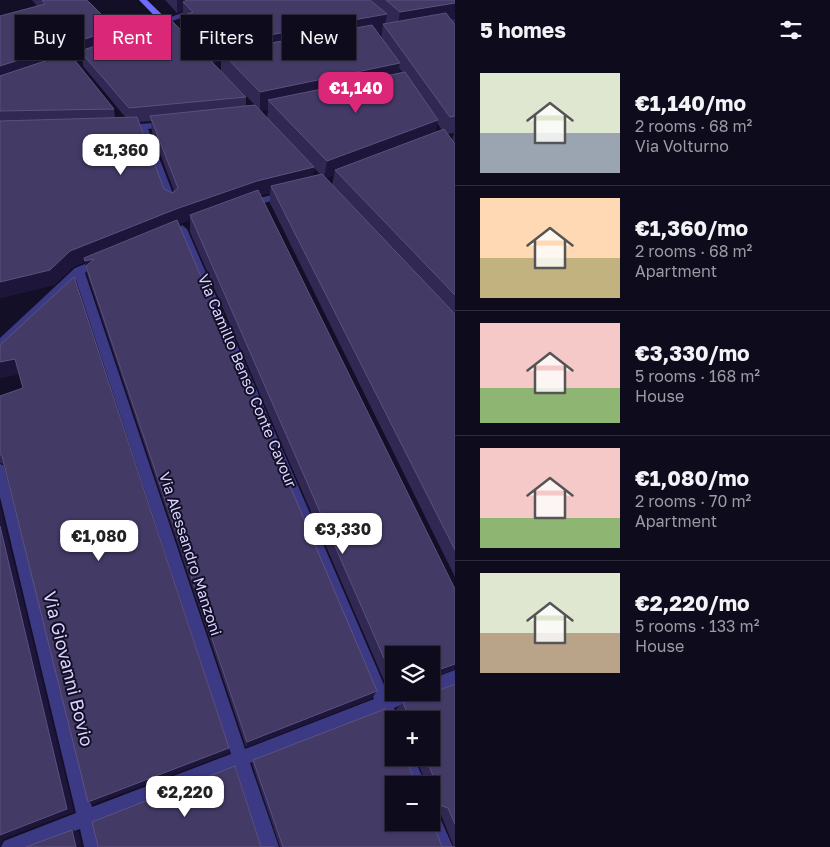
<!DOCTYPE html>
<meta charset="utf-8">
<style>
body{margin:0;font-family:"Golos Text",sans-serif;background:#1c1929;color:#f1f3f6;height:100vh;display:flex;flex-direction:column;font-size:19px;white-space:nowrap}
*{box-sizing:border-box;margin:0}
p{font-size:16px;color:#9b9ba3}
.icon{flex:none;width:28px;height:28px;fill:none;stroke:currentColor;stroke-width:2;stroke-linecap:round;stroke-linejoin:round}
.map{position:relative;flex:1;overflow:hidden}
.drawer{display:flex;flex-direction:column;background:#0e0b1c;width:375px}
.drawer>*{flex:none}
.hud{position:absolute;left:15px;top:15px;width:365px;height:45px;display:flex;gap:10px}
.buttons{position:absolute;left:385px;top:646px;display:grid;gap:10px}
.buttons a{display:grid;place-items:center;width:55px;height:55px;border-radius:0px;background:#0e0b1c;box-shadow:0 1px 4px #0004,0 0 0 1px #2e2b3b;font-size:25px}
.price{position:absolute;translate:-50% -42px;padding:0 11px;border-radius:10px;background:#fff;color:#222;font-size:16px;line-height:32px;filter:drop-shadow(0 1px 2px #0008)}
.price::after{content:'';position:absolute;left:50%;top:30px;width:15px;height:11px;margin-left:-8px;background:inherit;clip-path:polygon(0 0,100% 0,50% 100%)}
.price.on{background:#db2777;color:#fff}
ul{padding:0;list-style:none}
li{display:flex;align-items:center;gap:15px;height:125px;padding:0 25px}
li+li{border-top:1px solid #2e2b3b}
li span{display:grid;place-items:center;flex:none;width:140px;height:100px;border-radius:0px;color:#555}
li>.icon{margin-inline-start:auto}
span .icon{width:60px;height:60px;fill:#fffc;stroke-width:1}
li b{font-size:21px}
h2{display:flex;justify-content:space-between;align-items:center;height:60px;padding:0 25px;font-size:21px}
.chip{padding:0 18px;border-radius:0px;background:#0e0b1c;box-shadow:0 1px 4px #0004,0 0 0 1px #2e2b3b;font-size:18px;line-height:45px}
.chip.on{background:#db2777;color:#fff}
main{display:flex;flex:1;min-height:0}
.map>svg:first-child{display:block}
.lines{fill:none;stroke-linecap:round;stroke-linejoin:round}
.minor{fill:#3d3a85;fill-rule:evenodd}
.secondary{fill:#6f6bff;fill-rule:evenodd}
.wall{fill:#312854;fill-rule:evenodd}
.shaded-wall{fill:#1d163a}
.building{fill:#433a66;stroke:#5a527e;fill-rule:evenodd}
.labels{text-anchor:middle;stroke-width:4;stroke-linejoin:round;paint-order:stroke}
.street-label{font-size:15px;fill:#d9d4ff;stroke:#130f26}
.near-street-label{font-size:18px;fill:#d9d4ff;stroke:#130f26}
</style>
<main>
<div class="map">
<svg width="455" height="847" viewBox="0 0 455 847">
<rect width="100%" height="100%" fill="#130f26"/>
<g class="lines">
<g class="minor">
<polygon points="217,0 229,0 167,23 160,21"/>
<polygon points="167,122 170,123 170,127 148,129 177,204 172,207 167,204 139,130 125,131 120,128 125,125"/>
<polygon points="287,191 292,194 291,196 248,207 243,204 244,202"/>
<polygon points="182,225 187,229 388,694 394,692 422,692 419,697 394,708 399,720 394,720 394,735 388,733 380,713 250,763 279,847 261,847 236,768 95,823 102,847 84,847 80,829 32,847 1,847 4,841 76,813 0,497 0,464 5,466 7,470 92,807 231,754 76,280 4,348 0,350 0,338 75,268 85,264 90,268 85,273 245,749 374,699 177,229"/>
<polygon points="455,670 455,686 431,695 426,692 431,692 431,679"/>
<polygon points="398,758 414,758 426,785 410,785"/>
<polygon points="431,809 437,811 453,847 435,847 425,822 431,822"/>
</g>
<polygon class="secondary" points="139,0 147,0 181,33 181,37 175,37"/>
</g>
<g class="wall">
<path d="M32 0H87L117 39 183 33 182 16 183 15V10L177 13 165 0H455V577L270 203V193L260 195 455 669 438 675 437 683 434 686 440 690 455 684V847H280L252 764 253 760 394 758 416 782 426 783 416 758H431V720H398L400 718 396 709 403 703 422 694 423 692H431V655H394V691L389 692 190 232V220L178 224 372 698 246 747 87 274 85 262 74 266 54 285 0 298V16L37 6ZM382 32 381 37 378 33ZM186 35 213 63 221 61V71L255 105 246 106V97ZM82 57 83 66 126 118H115L114 109 74 59ZM399 68 402 72 398 73ZM268 109 267 119 260 111ZM151 121 152 132 174 191 172 193 164 189 139 122ZM437 123 442 130 435 133ZM454 133 452 140 448 134ZM314 168 320 174 312 176ZM334 175 332 185 326 178ZM439 810 454 847H442L432 821 433 819 438 818Z"/>
<polygon points="74,277 229,753 93,804 3,464 0,463 0,396 23,388 19,374 0,378"/>
</g>
<g class="shaded-wall">
<polygon points="177,0 212,0 183,2 183,10 177,13"/>
<polygon points="455,3 455,19 397,29 400,12"/>
<polygon points="387,14 385,26 383,24 382,32 228,60 221,52 221,61 213,63 213,45"/>
<polygon points="116,29 118,45 80,51 82,57 0,83 0,66"/>
<polygon points="400,63 396,82 268,100 268,109 260,111 260,92"/>
<polygon points="438,120 433,138 335,170 334,175 324,179 327,161"/>
<polygon points="314,167 312,183 271,186 270,193 190,215 190,220 94,259 86,266 89,277 84,258 85,262 74,266 54,285 0,298 0,282 70,251 176,209 257,181"/>
<polygon points="15,359 21,374 0,378 0,362"/>
<polygon points="0,505 74,812 3,839 0,846"/>
<polygon points="455,664 455,669 431,677 438,670"/>
<polygon points="377,691 372,698 246,747 247,742"/>
<polygon points="229,748 229,753 93,804 88,802"/>
<polygon points="72,830 79,832 82,847 76,847"/>
</g>
<g class="building">
<polygon points="42,0 87,0 116,29 0,66 0,16 45,4"/>
<polygon points="187,0 370,0 387,14 213,45 182,16 193,12 183,2"/>
<polygon points="386,0 455,0 455,3 400,12"/>
<polygon points="446,13 455,25 455,116 450,117 383,24"/>
<polygon points="172,21 246,97 129,108 80,51"/>
<polygon points="372,25 400,63 260,92 221,52"/>
<polygon points="69,53 114,109 0,111 0,76"/>
<polygon points="405,72 438,120 327,161 268,100"/>
<polygon points="255,105 314,167 257,181 176,209 70,251 50,270 0,282 0,121 137,117 164,189 172,193 178,188 150,116"/>
<polygon points="444,129 455,144 455,295 335,170"/>
<polygon points="322,174 455,314 455,550 271,186"/>
<path d="M258 190 455 589V664L438 670 437 683 432 685 440 690 455 684V824L448 808 439 805 438 818H434L432 821 442 847H455H283L253 760 385 709 393 728H394V758H405L416 782 436 783 426 758H431V720H403V716L408 714 403 703 426 692H431V655H394V681L190 215ZM394 785H431V822H394Z"/>
<polygon points="177,220 377,691 247,742 86,266 94,259 85,261 84,258"/>
<polygon points="74,277 229,748 88,802 2,456 0,454 0,396 23,388 15,359 0,362 0,345"/>
<polygon points="0,526 67,809 0,835"/>
<polygon points="235,766 261,847 275,847 97,847 98,846 92,822"/>
<polygon points="72,830 76,847 26,847"/>
</g>
<g class="labels">
<g class="street-label">
<text transform="translate(247 381) rotate(67)" y="5">Via Camillo Benso Conte Cavour</text>
<text transform="translate(190 554) rotate(72)" y="5">Via Alessandro Manzoni</text>
</g>
<g class="near-street-label">
<text transform="translate(68 669) rotate(76)" y="6">Via Giovanni Bovio</text>
</g>
</g>
</svg>
<div class="buttons">
<a><svg class="icon" aria-label="layers" viewBox="0 0 24 24"><path d="M12 4l9 5-9 5-9-5zM3 14l9 5 9-5"/></svg></a>
<a>+</a>
<a>−</a>
</div>
<b class="price on" style="left:356px;top:114px">€1,140</b>
<b class="price" style="left:121px;top:176px">€1,360</b>
<b class="price" style="left:343px;top:555px">€3,330</b>
<b class="price" style="left:99px;top:562px">€1,080</b>
<b class="price" style="left:185px;top:818px">€2,220</b>
<div class="hud">
<a class="chip">Buy</a>
<a class="chip on">Rent</a>
<a class="chip">Filters</a>
<a class="chip">New</a>
</div>
</div>
<section class="drawer">
<h2>5 homes<svg class="icon" aria-label="filters" viewBox="0 0 24 24"><path d="M4 7h16M4 17h16"/><circle cx="9" cy="7" r="2"/><circle cx="15" cy="17" r="2"/></svg></h2>
<ul>
<li><span style="background:linear-gradient(#dfe7d0 60%,#9aa5b1 0)"><svg class="icon" aria-label="home" viewBox="0 0 24 24"><path d="M3 11l9-7 9 7M6 9v11h12V9"/></svg></span><div><b>€1,140/mo</b><p>2 rooms · 68 m²</p><p>Via Volturno</p></div></li>
<li><span style="background:linear-gradient(#ffd9b3 60%,#c2b280 0)"><svg class="icon" aria-label="home" viewBox="0 0 24 24"><path d="M3 11l9-7 9 7M6 9v11h12V9"/></svg></span><div><b>€1,360/mo</b><p>2 rooms · 68 m²</p><p>Apartment</p></div></li>
<li><span style="background:linear-gradient(#f6c9c9 65%,#8fb573 0)"><svg class="icon" aria-label="home" viewBox="0 0 24 24"><path d="M3 11l9-7 9 7M6 9v11h12V9"/></svg></span><div><b>€3,330/mo</b><p>5 rooms · 168 m²</p><p>House</p></div></li>
<li><span style="background:linear-gradient(#f6c9c9 70%,#8fb573 0)"><svg class="icon" aria-label="home" viewBox="0 0 24 24"><path d="M3 11l9-7 9 7M6 9v11h12V9"/></svg></span><div><b>€1,080/mo</b><p>2 rooms · 70 m²</p><p>Apartment</p></div></li>
<li><span style="background:linear-gradient(#dfe7d0 60%,#b9a48a 0)"><svg class="icon" aria-label="home" viewBox="0 0 24 24"><path d="M3 11l9-7 9 7M6 9v11h12V9"/></svg></span><div><b>€2,220/mo</b><p>5 rooms · 133 m²</p><p>House</p></div></li>
</ul>
</section>
</main>
